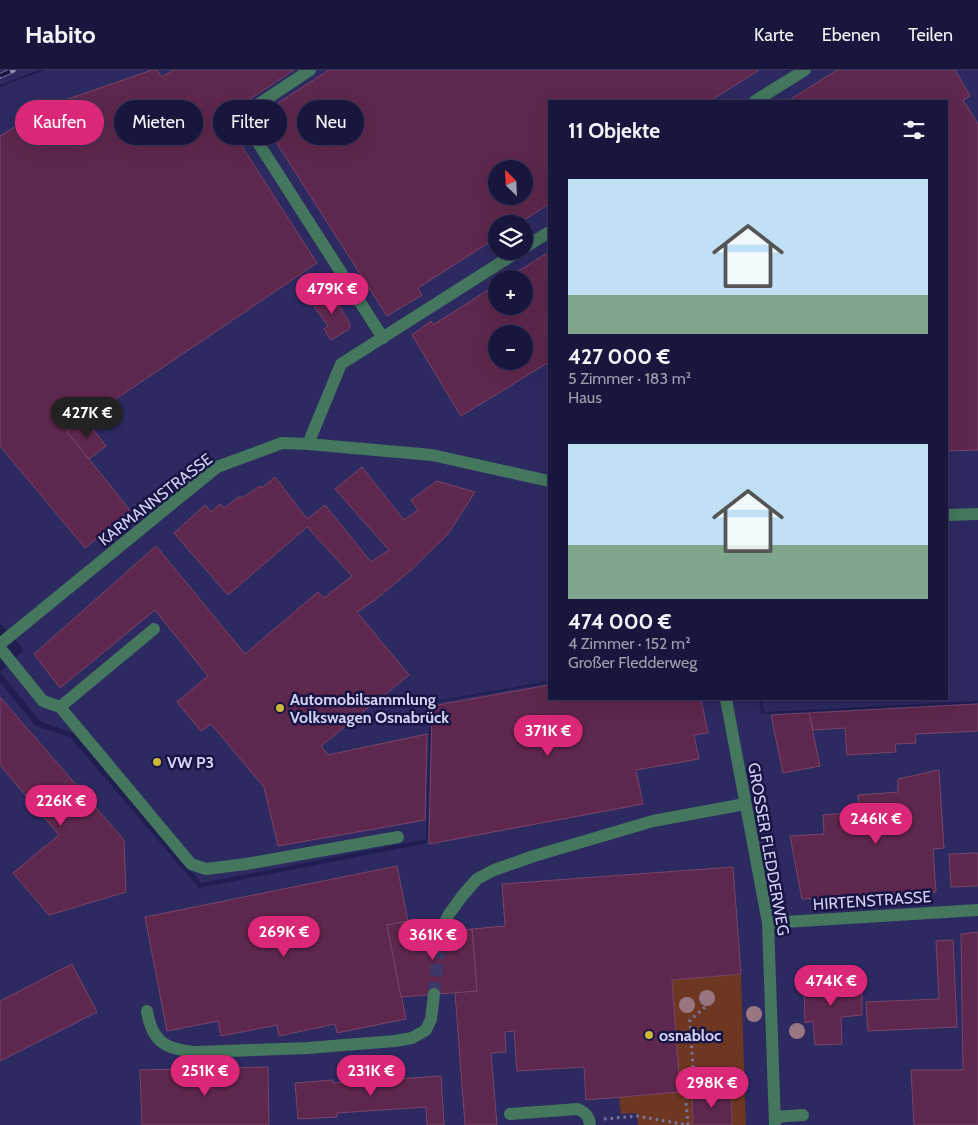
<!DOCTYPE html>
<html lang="de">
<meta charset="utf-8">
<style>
body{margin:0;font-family:Cabin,sans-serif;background:#211f43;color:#f1f3f6;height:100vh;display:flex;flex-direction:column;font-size:19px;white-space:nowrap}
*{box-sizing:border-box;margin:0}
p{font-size:16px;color:#9f9faf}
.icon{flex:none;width:28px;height:28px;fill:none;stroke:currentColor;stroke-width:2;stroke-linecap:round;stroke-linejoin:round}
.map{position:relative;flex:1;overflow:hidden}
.drawer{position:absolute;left:548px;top:30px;width:400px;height:600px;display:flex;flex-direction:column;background:#18163c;border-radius:0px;box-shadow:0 5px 20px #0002,0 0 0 1px #363556}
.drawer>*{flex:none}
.top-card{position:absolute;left:15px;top:30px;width:458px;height:45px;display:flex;gap:10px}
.needle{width:32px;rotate:336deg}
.controls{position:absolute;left:488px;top:90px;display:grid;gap:10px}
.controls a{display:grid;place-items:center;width:45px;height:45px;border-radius:50%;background:#18163c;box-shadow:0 5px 20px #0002,0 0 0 1px #363556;font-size:25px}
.price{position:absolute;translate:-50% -42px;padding:0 11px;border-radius:18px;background:#db2777;color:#fff;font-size:16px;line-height:32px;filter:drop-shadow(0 1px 2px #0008)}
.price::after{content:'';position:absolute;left:50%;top:30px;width:15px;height:11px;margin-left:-8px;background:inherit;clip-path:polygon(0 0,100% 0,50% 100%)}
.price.selected{background:#222;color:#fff}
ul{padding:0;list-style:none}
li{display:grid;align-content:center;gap:10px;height:265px;padding:0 20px}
li span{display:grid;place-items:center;height:155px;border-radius:0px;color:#555}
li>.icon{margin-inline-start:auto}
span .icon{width:90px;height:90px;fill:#fffc;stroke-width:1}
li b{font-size:21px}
h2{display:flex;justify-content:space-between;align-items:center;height:60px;padding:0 20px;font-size:21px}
.pill{padding:0 18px;border-radius:22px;background:#18163c;box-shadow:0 5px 20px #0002,0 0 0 1px #363556;font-size:18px;line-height:45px}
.pill.selected{background:#db2777;color:#fff}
header{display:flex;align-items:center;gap:30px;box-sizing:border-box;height:70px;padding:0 25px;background:#18163c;border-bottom:1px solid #363556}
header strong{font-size:24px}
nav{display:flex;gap:28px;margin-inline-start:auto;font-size:18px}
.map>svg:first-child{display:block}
.built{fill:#2c2a61;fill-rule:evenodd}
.green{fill:#6e3722}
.building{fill:#5e274d;stroke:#794468;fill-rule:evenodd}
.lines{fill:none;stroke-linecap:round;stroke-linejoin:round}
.minor-tunnel{stroke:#3a3968;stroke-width:12;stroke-dasharray:12 6;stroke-linecap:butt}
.path{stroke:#76769f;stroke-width:3;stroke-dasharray:2.5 4;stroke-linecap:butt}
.minor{stroke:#44775d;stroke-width:12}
.rail-casing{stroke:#898ab1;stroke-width:5.5}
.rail{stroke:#181444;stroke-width:4;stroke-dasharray:11;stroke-linecap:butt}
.tree{fill:#987782}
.poi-dot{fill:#ccb938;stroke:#181444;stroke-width:2}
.labels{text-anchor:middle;stroke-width:5;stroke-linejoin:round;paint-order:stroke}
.street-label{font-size:16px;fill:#d0d3f3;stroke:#181444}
.poi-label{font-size:16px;font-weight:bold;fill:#d0d3f3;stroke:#181444;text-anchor:start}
</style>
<header>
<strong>Habito</strong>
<nav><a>Karte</a><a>Ebenen</a><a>Teilen</a></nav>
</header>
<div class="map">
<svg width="978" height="1055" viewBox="0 0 978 1055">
<rect width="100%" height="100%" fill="#201e50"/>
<g class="built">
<polygon points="0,0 38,0 0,15"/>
<path d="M45 0H978V631L764 642 762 629H946V31H549V611L430 632 426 769 201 813 73 663 41 652 0 602 24 580 0 553V17ZM496 99H524V126H496ZM496 154H524V181H496ZM496 209H524V236H496ZM496 264H524V291H496Z"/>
<polygon points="0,612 36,656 70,667 199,818 427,773 432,633 549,613 549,629 759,629 761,644 978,633 978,1055 0,1055"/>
</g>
<polygon class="green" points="741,904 746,1055 732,1055 731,1023 692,1024 693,1055 638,1055 637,1043 621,1044 619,1027 680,1022 672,910"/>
<g class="building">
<polygon points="152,0 157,0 162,7 173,0 294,0 223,47 317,193 67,362 130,440 85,478 0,376 0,66 48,36"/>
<path d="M329 0H759L710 31H549V134L518 154H496V168L418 218 422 225 387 246 267 58 287 45 278 33ZM496 99H524V126H496Z"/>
<polygon points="837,0 955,0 970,26 963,30 978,54 978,380 946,381 946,31 788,31"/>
<path d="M549 182V292L461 346 412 265 431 251 433 255 496 215V236H524V209H506ZM496 264H524V291H496Z"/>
<polygon points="327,222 332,223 350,254 349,259 331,270 324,259 328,256 311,232"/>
<polygon points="85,349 106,376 89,389 67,362"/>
<polygon points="362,397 404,450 418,440 411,430 437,411 475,422 448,464 410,501 375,530 357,542 409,605 321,676 328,685 427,664 425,750 278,776 264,717 211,654 201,661 177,632 208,606 155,540 60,618 34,584 156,476 245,584 318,522 324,528 352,506 307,457 228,525 174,463 205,435 211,442 220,434 224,438 240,426 242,428 260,416 262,418 275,407 307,449 325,435 371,492 389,480 335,419"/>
<polygon points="549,615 549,629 701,629 708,663 694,665 699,689 636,700 643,734 429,774 432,636"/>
<polygon points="0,627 124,770 126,822 49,845 13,803 59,765 0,695"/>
<polygon points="978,634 978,661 915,664 916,673 895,674 896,682 847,685 845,658 813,660 809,643"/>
<polygon points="809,643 820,696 783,703 771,645"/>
<polygon points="939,700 944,778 933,779 936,822 802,829 790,766 824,764 823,745 859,742 858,725 898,722 898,709"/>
<polygon points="978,783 978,816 951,817 949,784"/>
<polygon points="397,796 408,851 387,855 406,949 337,963 335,954 279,966 277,955 221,966 218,951 167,961 145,847"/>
<polygon points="733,797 741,904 672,910 680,1022 586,1030 584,997 517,1001 514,961 505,962 506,982 491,983 497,1055 465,1055 455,922 477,921 472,859 505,856 502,814"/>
<polygon points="408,851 412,864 472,859 477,921 401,927 387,855"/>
<polygon points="978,862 978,1055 914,1055 911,1000 963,1000 961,864"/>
<polygon points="953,870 957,957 868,961 866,932 939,929 936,871"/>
<polygon points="72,894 97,942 0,991 0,931"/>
<polygon points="862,909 862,945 841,947 842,974 815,975 813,951 805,953 804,911"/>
<polygon points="268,997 269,1055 142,1055 140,1000"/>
<polygon points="441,1006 444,1055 427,1055 426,1037 337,1043 337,1047 298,1049 295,1013 333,1010 333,1013"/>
<polygon points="731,1022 732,1055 693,1055 692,1024"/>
</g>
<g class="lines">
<polyline class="minor-tunnel" points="434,924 441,861"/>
<g class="path">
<polyline points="677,969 691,969"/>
<polyline points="604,1049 637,1046 688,1055"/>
<polyline points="688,1055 686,1032 687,1024 692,1010 693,997 690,950 705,937"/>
</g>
<g class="minor">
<polyline points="310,0 241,46 383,268"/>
<polyline points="755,31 805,0"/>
<polyline points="524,178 549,162"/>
<polyline points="308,374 341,294 519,181"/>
<polyline points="946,445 978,444"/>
<polyline points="0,574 217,397 282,373 308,374 432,385 549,411"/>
<polyline points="0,578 43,631 60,637 154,559"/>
<polyline points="726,629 768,853 775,1055"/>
<polyline points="60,637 191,794 206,799 246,794 398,767"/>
<polyline points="768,853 978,840"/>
<polyline points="441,861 449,844 463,825 477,809 494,800 534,786 653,751 745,734"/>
<path d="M147 941C152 973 167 980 198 982L307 978 395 971 412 968 426 960 431 949 434 924"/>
<path d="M510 1044 578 1039C586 1043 589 1046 590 1055"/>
<polyline points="775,1047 803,1045"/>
</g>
<g class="rail-casing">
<polyline id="rail" points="0,6 13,0"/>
</g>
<use href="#rail" class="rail"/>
</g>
<g class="tree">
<circle cx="707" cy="928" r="8"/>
<circle cx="687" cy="935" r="8"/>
<circle cx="754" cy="944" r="8"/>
<circle cx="797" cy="961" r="8"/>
</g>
<g class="poi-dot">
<circle cx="280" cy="638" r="5"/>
<circle cx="157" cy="692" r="5"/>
<circle cx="649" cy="965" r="5"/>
</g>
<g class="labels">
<g class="street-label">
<text transform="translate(155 429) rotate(-38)" y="6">KARMANNSTRASSE</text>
<text transform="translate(769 779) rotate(80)" y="6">GROSSER FLEDDERWEG</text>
<text transform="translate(872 830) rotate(-4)" y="6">HIRTENSTRASSE</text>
</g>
<g class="poi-label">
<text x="290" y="635">Automobilsammlung<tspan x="290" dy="18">Volkswagen Osnabrück</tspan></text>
<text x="167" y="698">VW P3</text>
<text x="659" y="971">osnabloc</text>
</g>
</g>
</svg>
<div class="controls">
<a><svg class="needle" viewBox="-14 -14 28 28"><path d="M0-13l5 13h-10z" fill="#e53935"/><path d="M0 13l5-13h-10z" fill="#9f9faf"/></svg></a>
<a><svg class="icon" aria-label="layers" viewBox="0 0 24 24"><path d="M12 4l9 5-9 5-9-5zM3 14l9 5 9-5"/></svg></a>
<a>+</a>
<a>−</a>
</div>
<b class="price" style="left:332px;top:245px">479K €</b>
<b class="price selected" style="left:87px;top:369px">427K €</b>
<b class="price" style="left:548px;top:687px">371K €</b>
<b class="price" style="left:61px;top:757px">226K €</b>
<b class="price" style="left:876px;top:775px">246K €</b>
<b class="price" style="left:284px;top:888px">269K €</b>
<b class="price" style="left:433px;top:891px">361K €</b>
<b class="price" style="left:831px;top:937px">474K €</b>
<b class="price" style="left:205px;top:1027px">251K €</b>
<b class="price" style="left:371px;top:1027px">231K €</b>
<b class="price" style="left:712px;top:1039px">298K €</b>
<div class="top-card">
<a class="pill selected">Kaufen</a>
<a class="pill">Mieten</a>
<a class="pill">Filter</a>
<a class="pill">Neu</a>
</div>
<section class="drawer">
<h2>11 Objekte<svg class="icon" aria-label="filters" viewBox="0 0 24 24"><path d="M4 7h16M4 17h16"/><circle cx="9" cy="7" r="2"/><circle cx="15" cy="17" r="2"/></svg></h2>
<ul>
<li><span style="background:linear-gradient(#bfe0f5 75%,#7fa58c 0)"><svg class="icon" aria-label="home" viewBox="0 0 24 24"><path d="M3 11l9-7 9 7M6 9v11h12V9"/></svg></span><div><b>427 000 €</b><p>5 Zimmer · 183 m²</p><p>Haus</p></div></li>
<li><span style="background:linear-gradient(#bfe0f5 65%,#7fa58c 0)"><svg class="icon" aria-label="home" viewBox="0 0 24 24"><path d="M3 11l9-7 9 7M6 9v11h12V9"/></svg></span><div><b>474 000 €</b><p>4 Zimmer · 152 m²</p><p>Großer Fledderweg</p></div></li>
</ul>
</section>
</div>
